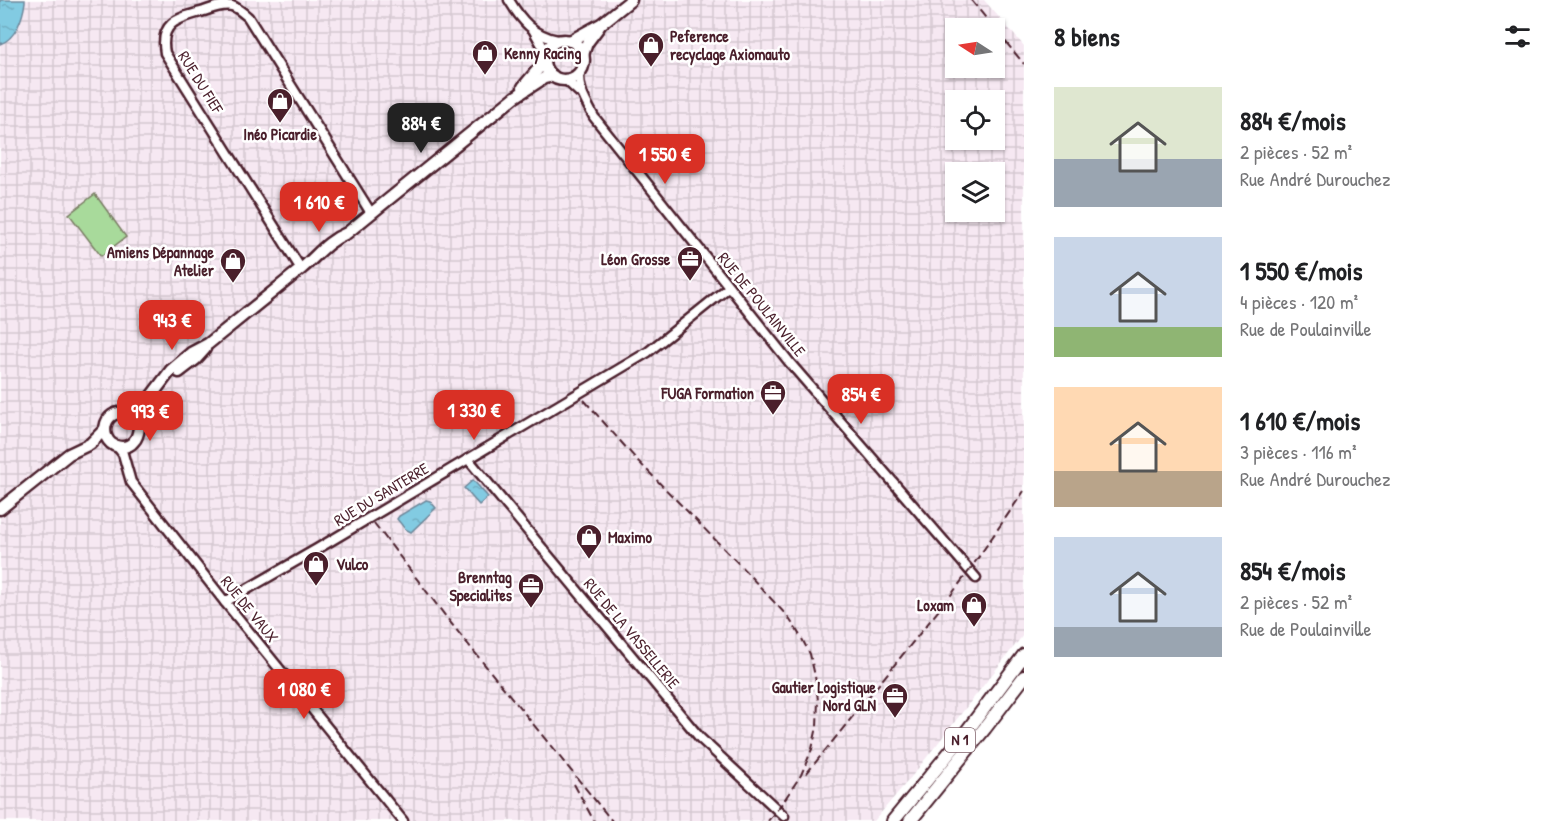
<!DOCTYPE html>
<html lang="fr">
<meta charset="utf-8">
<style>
body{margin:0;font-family:"Patrick Hand",sans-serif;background:#f6f6f6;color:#202124;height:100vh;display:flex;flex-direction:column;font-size:22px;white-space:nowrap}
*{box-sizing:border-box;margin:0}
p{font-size:20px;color:#757577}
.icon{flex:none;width:33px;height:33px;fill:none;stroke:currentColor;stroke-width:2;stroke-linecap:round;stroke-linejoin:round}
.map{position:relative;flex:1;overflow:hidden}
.details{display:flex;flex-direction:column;background:#fff;width:540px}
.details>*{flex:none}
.needle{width:39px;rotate:282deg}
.buttons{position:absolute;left:945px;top:18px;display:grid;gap:12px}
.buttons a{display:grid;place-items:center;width:60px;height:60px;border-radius:0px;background:#fff;box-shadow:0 2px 4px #0004;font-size:30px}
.price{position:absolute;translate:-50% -51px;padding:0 14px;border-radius:12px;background:#d93025;color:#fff;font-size:20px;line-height:39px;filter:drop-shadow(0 2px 3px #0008)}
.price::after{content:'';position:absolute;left:50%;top:36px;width:18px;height:14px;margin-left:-9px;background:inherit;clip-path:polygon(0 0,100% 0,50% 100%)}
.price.selected{background:#222;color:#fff}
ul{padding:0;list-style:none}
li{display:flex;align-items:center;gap:18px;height:150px;padding:0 30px}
li span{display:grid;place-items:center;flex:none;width:168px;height:120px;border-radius:0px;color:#555}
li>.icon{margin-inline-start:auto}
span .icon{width:72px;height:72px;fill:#fffc;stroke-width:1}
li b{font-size:26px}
h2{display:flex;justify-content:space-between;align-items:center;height:72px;padding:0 30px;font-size:26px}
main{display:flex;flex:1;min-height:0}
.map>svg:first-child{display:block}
.industrial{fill:url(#industrial-grid);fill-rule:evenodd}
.pitch{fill:#a8da9b;stroke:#797c63;stroke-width:1.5}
.water{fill:url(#water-ripples);stroke:#6c8699;stroke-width:1.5}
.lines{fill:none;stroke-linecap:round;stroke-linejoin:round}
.minor-casing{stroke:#4a1f2b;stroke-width:13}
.major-casing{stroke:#4a1f2b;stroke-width:15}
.highway-casing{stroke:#4a1f2b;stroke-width:16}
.minor{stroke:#fff;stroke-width:8}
.major{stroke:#fff;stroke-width:10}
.highway{stroke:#fff;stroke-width:12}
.rail{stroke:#4a1f2b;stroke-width:2;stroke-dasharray:9 4.5;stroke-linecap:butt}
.labels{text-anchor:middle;stroke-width:5;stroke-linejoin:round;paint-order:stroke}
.shield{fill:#fff;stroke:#80626b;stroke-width:1.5}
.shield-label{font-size:15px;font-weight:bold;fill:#4a1f2b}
.poi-label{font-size:16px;font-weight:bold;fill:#4a1f2b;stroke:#fff;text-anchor:end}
.street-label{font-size:16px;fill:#4a1f2b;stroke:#fff}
</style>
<main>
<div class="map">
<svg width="1024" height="821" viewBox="0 0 1024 821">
<defs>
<pattern id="industrial-grid" width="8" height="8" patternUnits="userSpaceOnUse" patternTransform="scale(1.5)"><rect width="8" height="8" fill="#f6e8f2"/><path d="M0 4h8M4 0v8" fill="none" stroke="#d4c7d0"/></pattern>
<pattern id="water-ripples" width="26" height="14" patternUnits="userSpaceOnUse" patternTransform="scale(1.5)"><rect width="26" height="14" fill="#82cbe2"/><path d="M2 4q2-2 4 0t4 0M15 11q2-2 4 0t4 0" fill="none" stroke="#72aec2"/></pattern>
</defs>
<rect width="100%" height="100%" fill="#fff"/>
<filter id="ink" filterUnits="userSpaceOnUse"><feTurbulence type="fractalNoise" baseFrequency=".0167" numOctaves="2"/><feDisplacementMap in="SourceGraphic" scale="12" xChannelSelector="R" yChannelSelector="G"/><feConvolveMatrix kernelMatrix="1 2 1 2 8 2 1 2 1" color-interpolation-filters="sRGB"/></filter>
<g filter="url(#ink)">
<path class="industrial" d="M0 0H984L1024 46V634L912 776 874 821H0ZM956 28H994V68H956ZM956 100H994V140H956ZM956 172H994V212H956Z"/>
<polygon class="pitch" points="95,194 126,237 101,256 69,214"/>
<g class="water">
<path d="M0 0H25V2C23 17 16 39 0 44Z"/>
<polygon points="473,480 488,497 479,505 464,488"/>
<polygon points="426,500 430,501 436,508 411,532 405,529 397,519 399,516"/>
</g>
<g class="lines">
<g class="minor-casing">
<g id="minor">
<path d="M509 0C521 20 534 36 558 40"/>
<polyline points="534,31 543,47 545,53"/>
<path d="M579 73C578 90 586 102 594 117L790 363 976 578"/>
<polyline points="565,79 580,93"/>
<path d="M301 269 165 53C159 21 180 18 204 11 213 8 222 4 232 6 238 8 243 13 248 17L371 213"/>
<polyline points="117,446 123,454 131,482 225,602 403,821"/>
<polyline points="468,459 700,738 784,816"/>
<polyline points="225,602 317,549 648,352 729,287"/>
</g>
</g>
<g class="major-casing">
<g id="major">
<circle cx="564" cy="60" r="20"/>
<polyline points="570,41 601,24 631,0"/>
<polyline points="583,55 587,43 599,27"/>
<polyline points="523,87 544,62"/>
<polyline points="179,372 196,359 205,349"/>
<path d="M129 414 149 399 171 370 191 353 208 344 301 269C317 256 327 241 347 233L515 97 544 78 553 76"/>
<path d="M139 427 137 422 129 414C100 405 97 447 122 447 126 447 131 445 134 441 140 435 138 426 141 419 142 413 145 407 147 402"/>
<polyline points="0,509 69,454 90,444 105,429"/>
</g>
</g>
<g class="highway-casing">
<g id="highway">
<polyline points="893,821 964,735 1024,655"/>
<polyline points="910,821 985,728 1024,677"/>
</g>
</g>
<use href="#minor" class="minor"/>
<use href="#major" class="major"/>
<use href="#highway" class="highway"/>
<g class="rail">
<polyline points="971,0 1024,64"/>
<polyline points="584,400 637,460 737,562 788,617 801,637 810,654 815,676 818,700 817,727 812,749 801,775 783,802"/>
<polyline points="374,523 450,622 612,821"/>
<polyline points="806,774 951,595 969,571 1024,491"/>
<polyline points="574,784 594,821"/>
<polyline points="768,821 787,797"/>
</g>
</g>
</g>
<defs>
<g id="shop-pin" transform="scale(1.35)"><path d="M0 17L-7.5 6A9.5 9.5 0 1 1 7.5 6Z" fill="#4a1f2b" stroke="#fff"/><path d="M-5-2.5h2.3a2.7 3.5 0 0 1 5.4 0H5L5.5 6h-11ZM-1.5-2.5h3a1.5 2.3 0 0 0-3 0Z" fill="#fff"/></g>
<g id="office-pin" transform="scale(1.35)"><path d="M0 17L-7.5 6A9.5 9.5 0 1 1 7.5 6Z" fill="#4a1f2b" stroke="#fff"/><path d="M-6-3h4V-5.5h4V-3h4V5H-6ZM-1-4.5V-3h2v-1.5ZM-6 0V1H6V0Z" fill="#fff"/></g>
</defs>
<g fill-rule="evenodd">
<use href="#shop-pin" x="651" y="45"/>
<use href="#shop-pin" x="485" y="53"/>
<use href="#shop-pin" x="280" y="101"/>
<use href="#office-pin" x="690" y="259"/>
<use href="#shop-pin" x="233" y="261"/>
<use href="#office-pin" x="773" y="393"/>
<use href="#shop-pin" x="589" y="537"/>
<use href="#shop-pin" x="316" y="564"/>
<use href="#office-pin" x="531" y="586"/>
<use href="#shop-pin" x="974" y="605"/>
<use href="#office-pin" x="895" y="696"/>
</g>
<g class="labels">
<rect class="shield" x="945" y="728" width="30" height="24" rx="4.5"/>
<g class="shield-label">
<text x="960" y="745">N 1</text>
</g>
<g class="poi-label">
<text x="670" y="42" text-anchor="start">Peference<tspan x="670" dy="18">recyclage Axiomauto</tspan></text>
<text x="504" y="59" text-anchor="start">Kenny Racing</text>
<text x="280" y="140" text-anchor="middle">Inéo Picardie</text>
<text x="214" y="258">Amiens Dépannage<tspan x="214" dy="18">Atelier</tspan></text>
<text x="670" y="265">Léon Grosse</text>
<text x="754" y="399">FUGA Formation</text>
<text x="608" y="543" text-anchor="start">Maximo</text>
<text x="336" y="570" text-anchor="start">Vulco</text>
<text x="512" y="583">Brenntag<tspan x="512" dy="18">Specialites</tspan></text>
<text x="954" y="611">Loxam</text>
<text x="876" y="693">Gautier Logistique<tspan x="876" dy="18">Nord GLN</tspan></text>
</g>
<g class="street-label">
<text transform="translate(201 82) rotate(58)" y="6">RUE DU FIEF</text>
<text transform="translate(762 304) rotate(51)" y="6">RUE DE POULAINVILLE</text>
<text transform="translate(381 494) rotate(-31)" y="6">RUE DU SANTERRE</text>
<text transform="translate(250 609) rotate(51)" y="6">RUE DE VAUX</text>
<text transform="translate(632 633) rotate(50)" y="6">RUE DE LA VASSELLERIE</text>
</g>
</g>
</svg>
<div class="buttons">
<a><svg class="needle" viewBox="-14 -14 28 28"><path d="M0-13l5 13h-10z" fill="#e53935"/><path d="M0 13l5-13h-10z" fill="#757577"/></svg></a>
<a><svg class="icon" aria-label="locate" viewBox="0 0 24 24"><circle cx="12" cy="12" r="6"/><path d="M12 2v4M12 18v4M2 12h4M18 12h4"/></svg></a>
<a><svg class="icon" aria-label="layers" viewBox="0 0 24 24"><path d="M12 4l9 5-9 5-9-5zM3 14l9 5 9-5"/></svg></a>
</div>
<b class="price selected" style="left:421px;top:154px">884 €</b>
<b class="price" style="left:665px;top:185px">1 550 €</b>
<b class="price" style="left:319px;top:233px">1 610 €</b>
<b class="price" style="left:172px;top:351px">943 €</b>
<b class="price" style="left:861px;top:425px">854 €</b>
<b class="price" style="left:474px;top:441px">1 330 €</b>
<b class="price" style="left:150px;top:442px">993 €</b>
<b class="price" style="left:304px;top:720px">1 080 €</b>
</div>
<section class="details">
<h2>8 biens<svg class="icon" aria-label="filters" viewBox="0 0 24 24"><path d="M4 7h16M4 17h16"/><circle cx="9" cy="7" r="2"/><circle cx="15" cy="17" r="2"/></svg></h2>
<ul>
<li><span style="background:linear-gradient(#dfe7d0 60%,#9aa5b1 0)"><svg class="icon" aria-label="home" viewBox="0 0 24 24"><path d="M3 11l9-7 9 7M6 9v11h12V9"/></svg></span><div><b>884 €/mois</b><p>2 pièces · 52 m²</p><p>Rue André Durouchez</p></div></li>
<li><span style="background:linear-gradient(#c9d6e8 75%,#8fb573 0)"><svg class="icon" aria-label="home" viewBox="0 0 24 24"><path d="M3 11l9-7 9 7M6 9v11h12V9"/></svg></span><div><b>1 550 €/mois</b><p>4 pièces · 120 m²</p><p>Rue de Poulainville</p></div></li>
<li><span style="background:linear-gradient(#ffd9b3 70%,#b9a48a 0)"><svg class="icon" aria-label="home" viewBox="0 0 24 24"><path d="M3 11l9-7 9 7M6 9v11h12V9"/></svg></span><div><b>1 610 €/mois</b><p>3 pièces · 116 m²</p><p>Rue André Durouchez</p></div></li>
<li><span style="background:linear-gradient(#c9d6e8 75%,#9aa5b1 0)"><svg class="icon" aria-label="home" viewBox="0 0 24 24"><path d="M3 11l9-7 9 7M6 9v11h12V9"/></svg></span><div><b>854 €/mois</b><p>2 pièces · 52 m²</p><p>Rue de Poulainville</p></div></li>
</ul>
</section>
</main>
